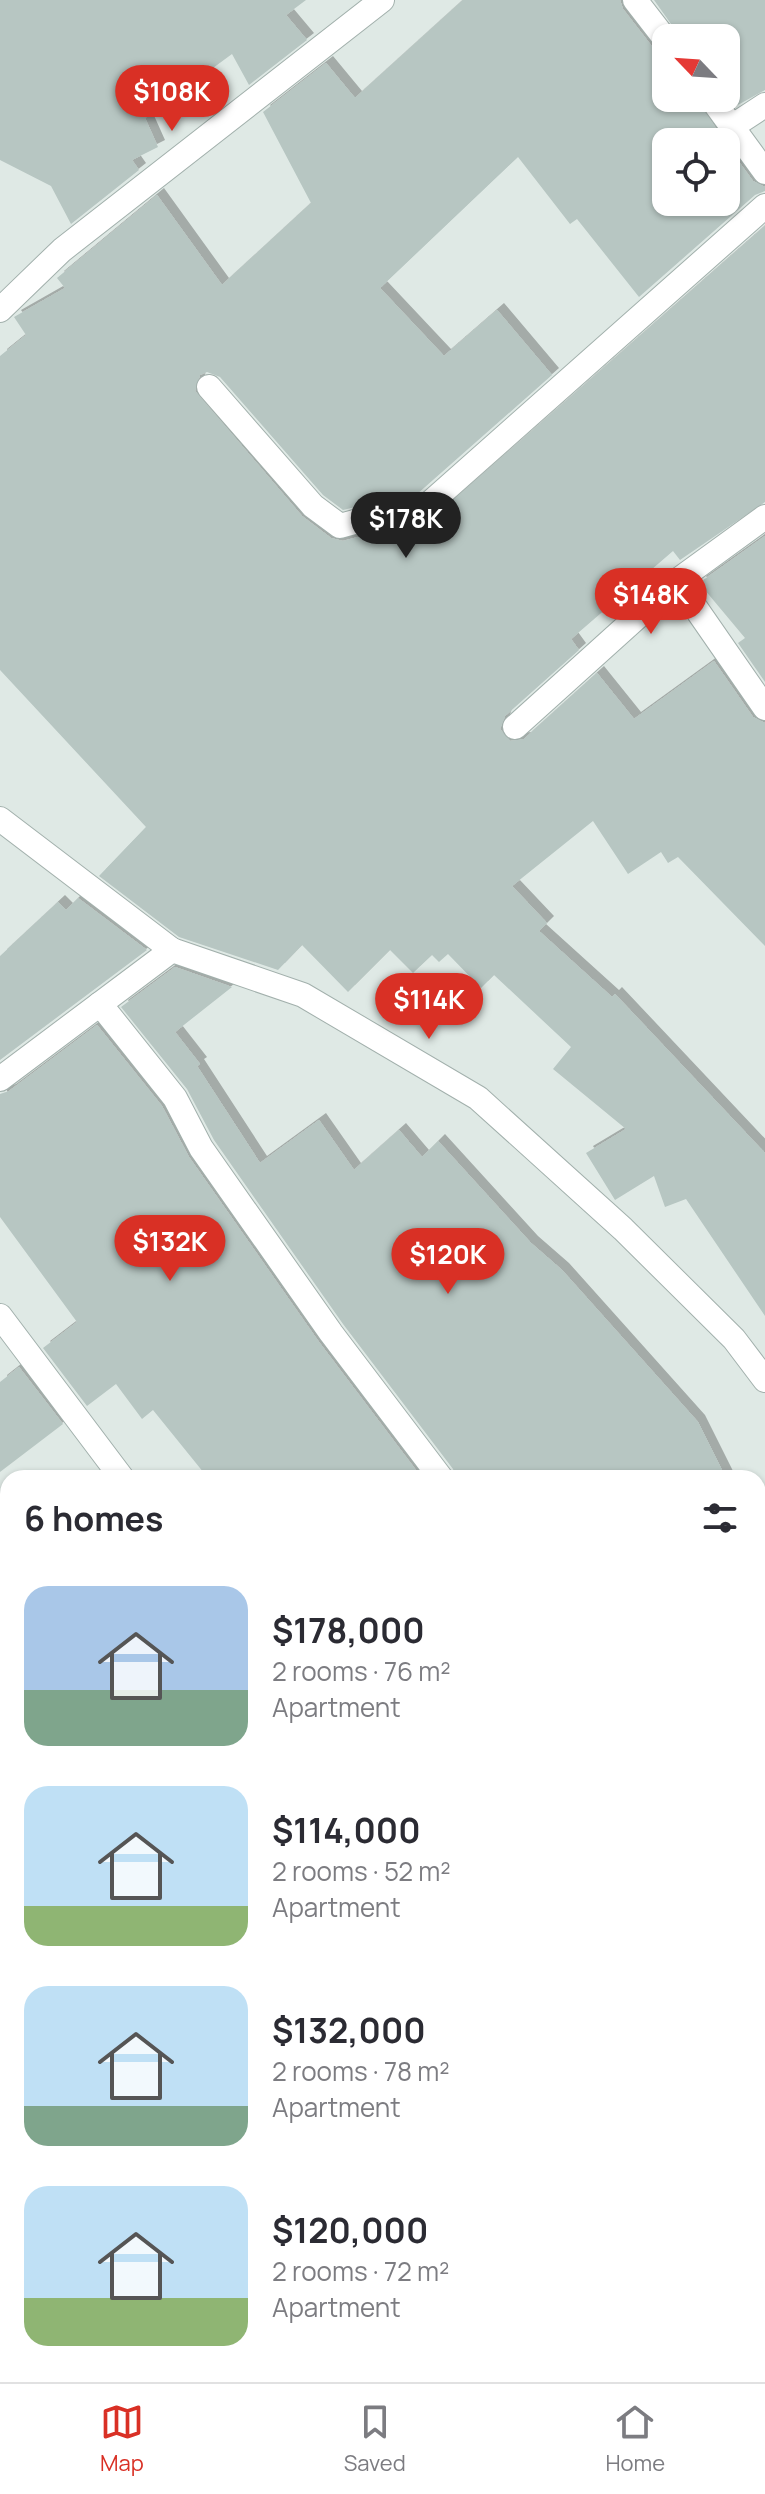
<!DOCTYPE html>
<meta charset="utf-8">
<style>
body{margin:0;font-family:Manrope,sans-serif;background:#f2f2f3;color:#2b2b33;height:100vh;display:flex;flex-direction:column;font-size:30px;white-space:nowrap}
*{box-sizing:border-box;margin:0}
p{font-size:26px;color:#7c7c81}
.icon{flex:none;width:44px;height:44px;fill:none;stroke:currentColor;stroke-width:2;stroke-linecap:round;stroke-linejoin:round}
.map{position:relative;flex:1;overflow:hidden}
.side{position:absolute;left:0px;top:1470px;width:766px;height:912px;display:flex;flex-direction:column;background:#fff;border-radius:24px 24px 0 0;box-shadow:0 2px 6px #0004}
.side>*{flex:none}
.needle{width:52px;rotate:295deg}
.fabs{position:absolute;left:652px;top:24px;display:grid;gap:16px}
.fabs a{display:grid;place-items:center;width:88px;height:88px;border-radius:16px;background:#fff;box-shadow:0 2px 6px #0004;font-size:40px}
.price{position:absolute;translate:-50% -68px;padding:0 18px;border-radius:28px;background:#d93025;color:#fff;font-size:26px;line-height:52px;filter:drop-shadow(0 2px 4px #0008)}
.price::after{content:'';position:absolute;left:50%;top:48px;width:24px;height:18px;margin-left:-12px;background:inherit;clip-path:polygon(0 0,100% 0,50% 100%)}
.price.current{background:#222;color:#fff}
ul{padding:0;list-style:none}
li{display:flex;align-items:center;gap:24px;height:200px;padding:0 24px}
li span{display:grid;place-items:center;flex:none;width:224px;height:160px;border-radius:24px;color:#555}
li>.icon{margin-inline-start:auto}
span .icon{width:96px;height:96px;fill:#fffc;stroke-width:1}
li b{font-size:34px}
h2{display:flex;justify-content:space-between;align-items:center;height:96px;padding:0 24px;font-size:34px}
.menu{display:flex;justify-content:space-around;align-items:center;height:112px;border-top:2px solid #e1e1e2;background:#fff;font-size:22px;color:#7c7c81}
.menu a{display:grid;justify-items:center;gap:4px}
.menu .current{color:#d93025}
.map>svg:first-child{display:block}
.building{fill:#b7c6c2;filter:url(#shadow)}
.lines{fill:none;stroke-linecap:round;stroke-linejoin:round}
.minor-casing{stroke:#a2b0ac;stroke-width:26}
.minor{stroke:#fff;stroke-width:24}
</style>
<div class="map">
<svg width="765" height="2382" viewBox="0 0 765 2382">
<defs>
<filter id="shadow"><feDropShadow dx="7" dy="-7" stdDeviation="0" flood-color="#0004"/></filter>
</defs>
<rect width="100%" height="100%" fill="#dfe9e5"/>
<g class="building">
<polygon points="0,0 306,0 286,15 307,40 249,85 232,54 145,118 158,147 132,160 139,170 71,224 51,186 0,160"/>
<polygon points="463,0 620,0 623,9 654,49 666,55 666,98 696,98 725,142 666,142 666,202 726,202 726,144 753,181 765,187 765,191 755,195 639,297 577,219 570,224 518,157 380,288 444,356 497,310 552,375 399,510 372,503 343,510 323,495 220,377 207,372 200,375 195,391 302,516 331,538 343,541 369,534 407,541 765,226 765,502 680,560 673,551 571,639 579,650 505,716 500,729 510,741 524,739 597,673 634,719 714,661 753,717 765,723 765,946 678,857 668,863 661,852 628,874 593,821 512,886 547,923 539,931 612,997 615,994 765,1153 765,1316 686,1199 665,1207 654,1176 615,1200 586,1153 626,1129 553,1069 571,1047 494,975 481,988 448,954 439,962 432,955 413,973 390,950 348,992 302,945 278,970 179,937 99,876 146,827 0,670 0,356 26,335 14,317 65,288 57,278 157,195 222,285 311,203 263,112 326,63 355,98"/>
<polygon points="654,0 765,0 765,90 736,106 726,93 726,38 681,38"/>
<polygon points="765,536 765,682 738,643 745,638 699,583"/>
<polygon points="78,898 147,950 0,1060 0,956 58,902 66,910"/>
<polygon points="175,967 232,987 175,1032 200,1064 197,1066 260,1163 319,1120 354,1170 399,1130 422,1157 438,1141 531,1243 562,1270 698,1422 726,1478 456,1478 453,1469 343,1324 214,1140 187,1089 121,1007"/>
<polygon points="97,1025 162,1106 189,1157 319,1342 422,1478 208,1478 153,1410 142,1419 116,1384 87,1406 43,1348 77,1322 0,1217 0,1094 9,1091"/>
<polygon points="19,1367 63,1424 0,1472 0,1382"/>
</g>
<g class="lines">
<g class="minor-casing">
<g id="minor">
<polyline points="635,0 666,40"/>
<polyline points="711,98 765,172"/>
<polyline points="733,126 765,105"/>
<polyline points="0,310 62,250 382,0"/>
<polyline points="209,387 313,506 340,526 369,518 403,527 765,206"/>
<polyline points="677,581 765,708"/>
<polyline points="515,727 677,581 765,517"/>
<polyline points="0,819 172,950 303,995 478,1098 623,1229 734,1339 765,1380"/>
<polyline points="100,1004 175,1098 201,1148 331,1333 441,1478"/>
<polyline points="0,1079 172,950"/>
<polyline points="0,1316 122,1478"/>
<polyline points="758,1870 765,1879"/>
<polyline points="758,2144 765,2139"/>
<polyline points="0,2177 8,2188"/>
<polyline points="758,2337 765,2347"/>
<polyline points="147,2374 153,2382"/>
<polyline points="367,2382 381,2374"/>
</g>
</g>
<use href="#minor" class="minor"/>
</g>
</svg>
<div class="fabs">
<a><svg class="needle" viewBox="-14 -14 28 28"><path d="M0-13l5 13h-10z" fill="#e53935"/><path d="M0 13l5-13h-10z" fill="#7c7c81"/></svg></a>
<a><svg class="icon" aria-label="locate" viewBox="0 0 24 24"><circle cx="12" cy="12" r="6"/><path d="M12 2v4M12 18v4M2 12h4M18 12h4"/></svg></a>
</div>
<b class="price" style="left:172px;top:133px">$108K</b>
<b class="price current" style="left:406px;top:560px">$178K</b>
<b class="price" style="left:651px;top:636px">$148K</b>
<b class="price" style="left:429px;top:1041px">$114K</b>
<b class="price" style="left:170px;top:1283px">$132K</b>
<b class="price" style="left:448px;top:1296px">$120K</b>
<section class="side">
<h2>6 homes<svg class="icon" aria-label="filters" viewBox="0 0 24 24"><path d="M4 7h16M4 17h16"/><circle cx="9" cy="7" r="2"/><circle cx="15" cy="17" r="2"/></svg></h2>
<ul>
<li><span style="background:linear-gradient(#a9c7e8 65%,#7fa58c 0)"><svg class="icon" aria-label="home" viewBox="0 0 24 24"><path d="M3 11l9-7 9 7M6 9v11h12V9"/></svg></span><div><b>$178,000</b><p>2 rooms · 76 m²</p><p>Apartment</p></div></li>
<li><span style="background:linear-gradient(#bfe0f5 75%,#8fb573 0)"><svg class="icon" aria-label="home" viewBox="0 0 24 24"><path d="M3 11l9-7 9 7M6 9v11h12V9"/></svg></span><div><b>$114,000</b><p>2 rooms · 52 m²</p><p>Apartment</p></div></li>
<li><span style="background:linear-gradient(#bfe0f5 75%,#7fa58c 0)"><svg class="icon" aria-label="home" viewBox="0 0 24 24"><path d="M3 11l9-7 9 7M6 9v11h12V9"/></svg></span><div><b>$132,000</b><p>2 rooms · 78 m²</p><p>Apartment</p></div></li>
<li><span style="background:linear-gradient(#bfe0f5 70%,#8fb573 0)"><svg class="icon" aria-label="home" viewBox="0 0 24 24"><path d="M3 11l9-7 9 7M6 9v11h12V9"/></svg></span><div><b>$120,000</b><p>2 rooms · 72 m²</p><p>Apartment</p></div></li>
</ul>
</section>
</div>
<nav class="menu">
<a class="current"><svg class="icon" aria-label="map" viewBox="0 0 24 24"><path d="M3 6l6-2 6 2 6-2v14l-6 2-6-2-6 2zM9 4v14M15 6v14"/></svg>Map</a>
<a><svg class="icon" aria-label="saved" viewBox="0 0 24 24"><path d="M7 4h10v16l-5-4-5 4z"/></svg>Saved</a>
<a><svg class="icon" aria-label="home" viewBox="0 0 24 24"><path d="M3 11l9-7 9 7M6 9v11h12V9"/></svg>Home</a>
</nav>
